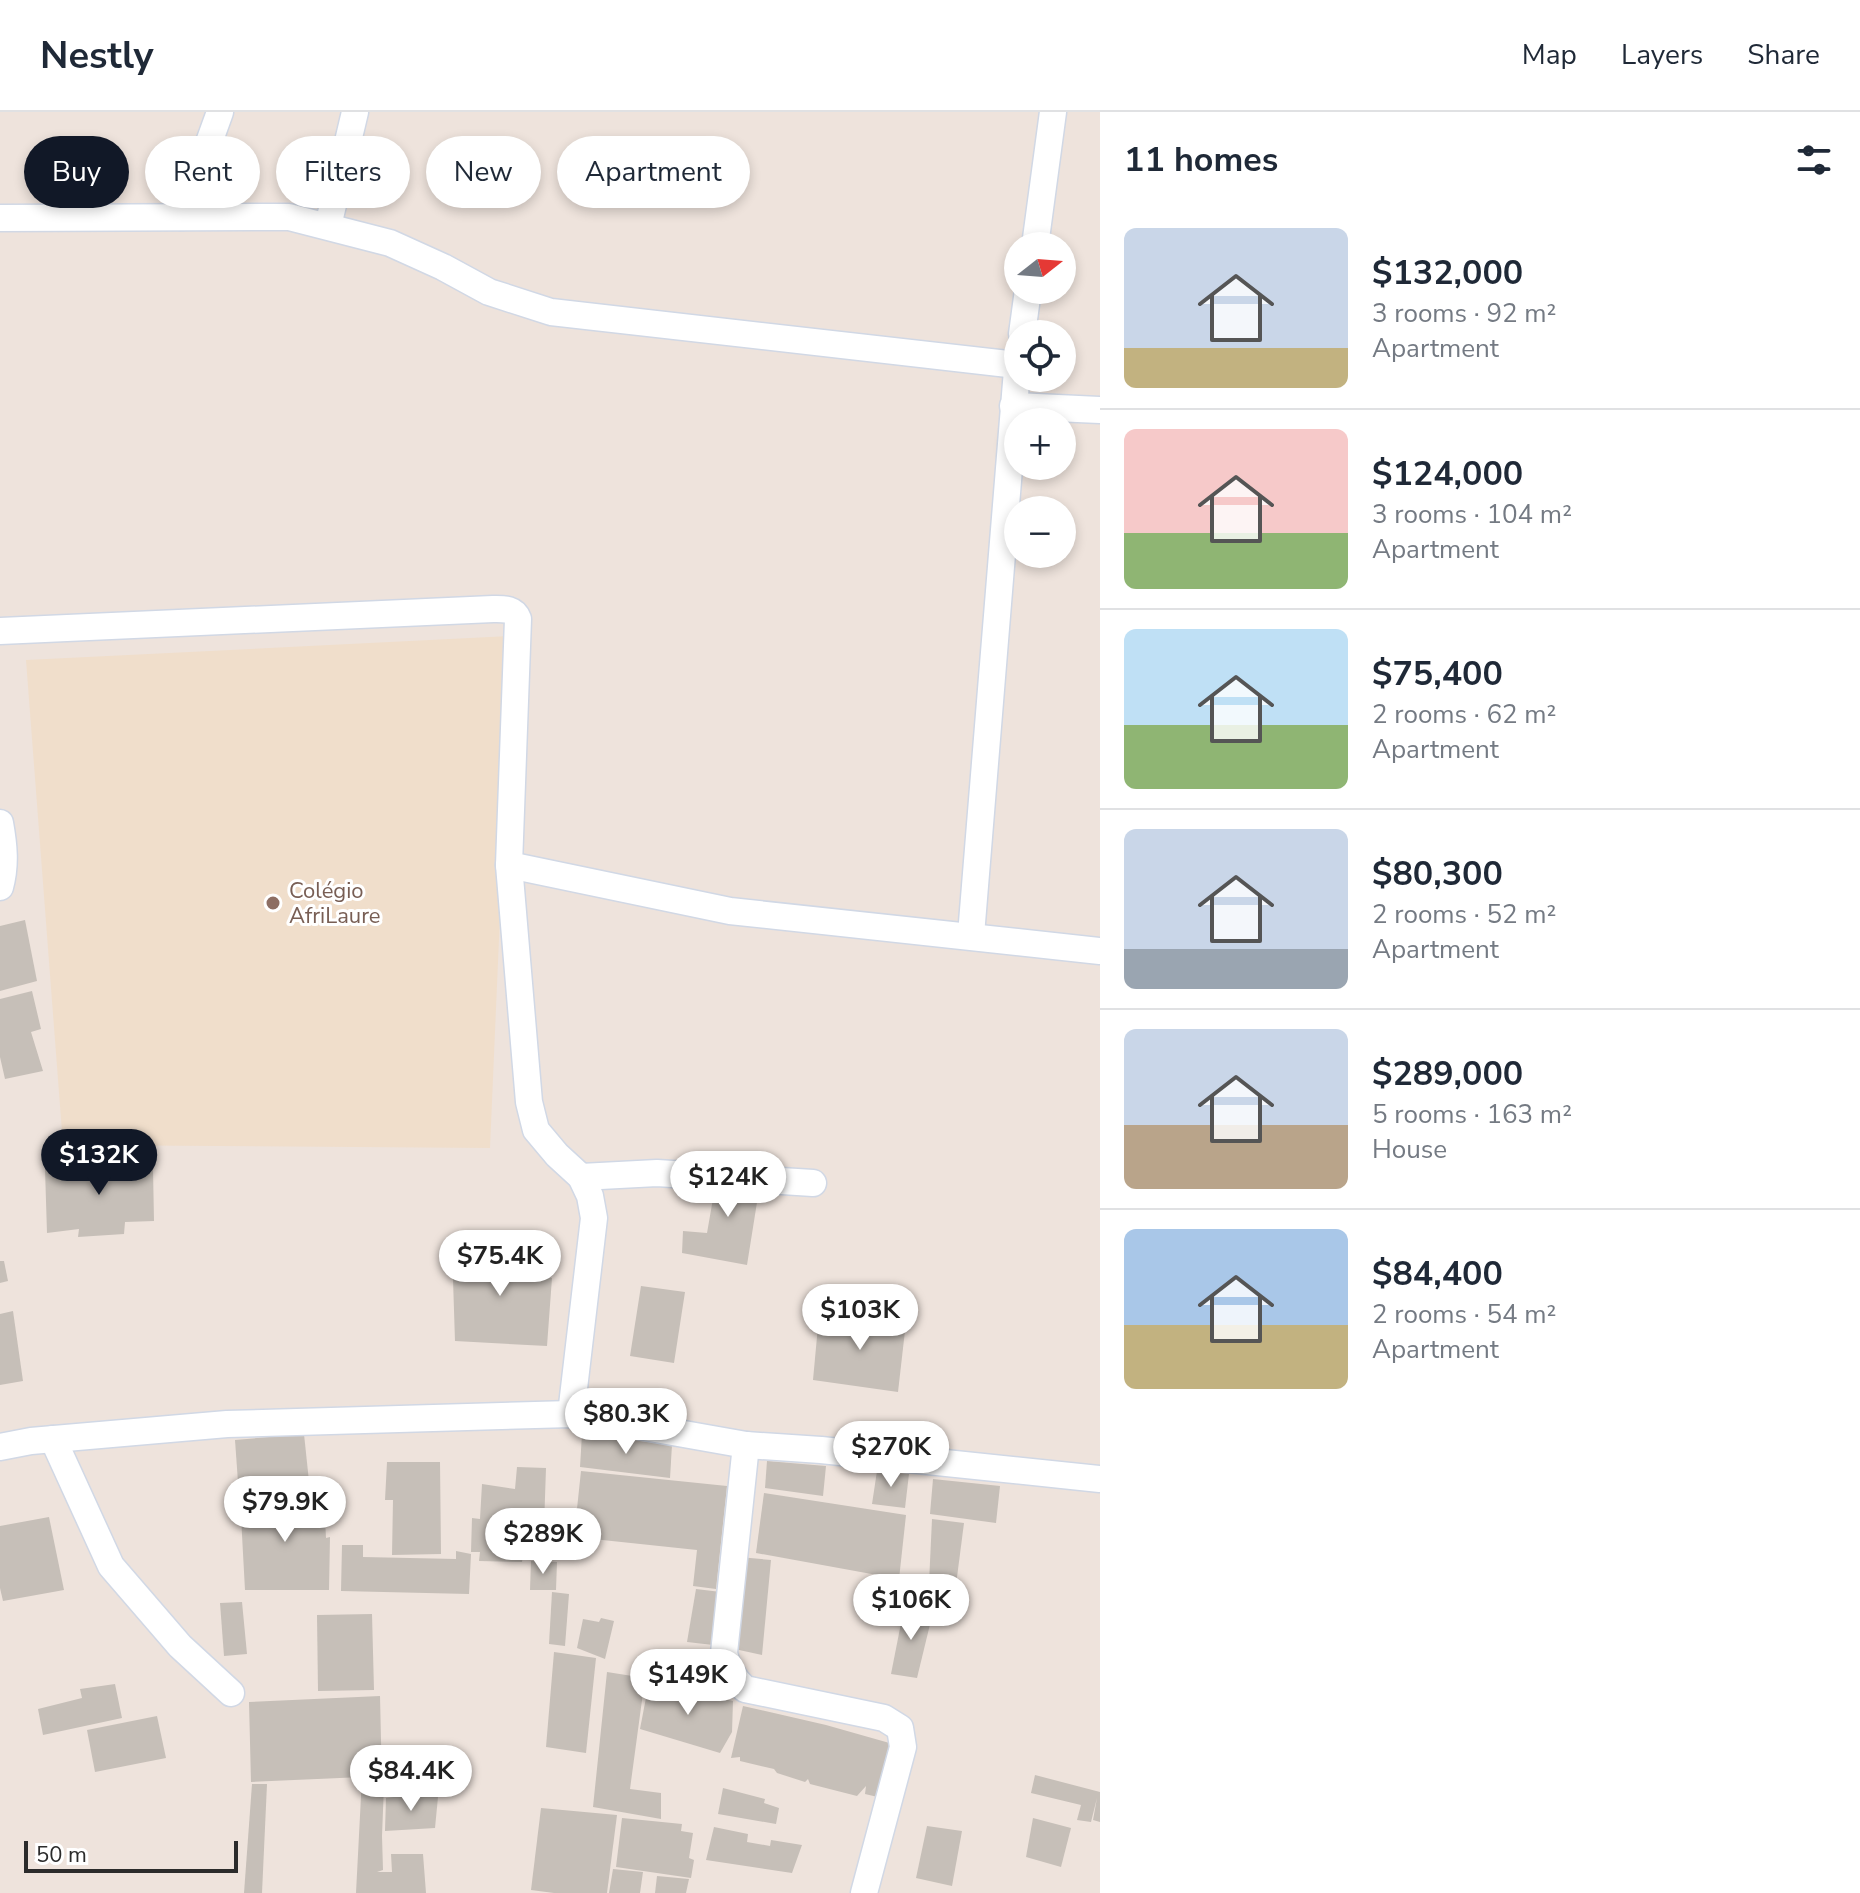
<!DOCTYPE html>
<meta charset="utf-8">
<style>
body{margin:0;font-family:"Nunito Sans",sans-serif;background:#f6f6f7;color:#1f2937;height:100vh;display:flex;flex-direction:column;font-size:30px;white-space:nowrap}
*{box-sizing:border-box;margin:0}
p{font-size:26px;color:#747a83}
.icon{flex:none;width:44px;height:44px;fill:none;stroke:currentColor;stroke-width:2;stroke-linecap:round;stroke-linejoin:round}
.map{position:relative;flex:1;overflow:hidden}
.details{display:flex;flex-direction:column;background:#fff;width:760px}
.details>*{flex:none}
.top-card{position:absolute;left:24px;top:24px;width:760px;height:72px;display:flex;gap:16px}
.needle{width:52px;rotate:73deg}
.controls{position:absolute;left:1004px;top:120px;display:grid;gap:16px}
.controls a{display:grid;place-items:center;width:72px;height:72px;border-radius:50%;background:#fff;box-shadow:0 4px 12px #0003;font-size:40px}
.scale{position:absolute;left:24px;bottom:20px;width:214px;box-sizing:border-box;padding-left:8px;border:4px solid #2b2b2b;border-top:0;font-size:22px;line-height:28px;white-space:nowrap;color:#2b2b2b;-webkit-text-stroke:6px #fff;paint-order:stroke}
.price{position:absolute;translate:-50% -68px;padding:0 18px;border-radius:28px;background:#fff;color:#222;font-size:26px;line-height:52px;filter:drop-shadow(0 2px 4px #0008)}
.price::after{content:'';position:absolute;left:50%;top:48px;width:24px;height:18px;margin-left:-12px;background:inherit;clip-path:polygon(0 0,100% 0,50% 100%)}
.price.current{background:#111827;color:#fff}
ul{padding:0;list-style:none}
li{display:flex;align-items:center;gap:24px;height:200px;padding:0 24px}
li+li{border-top:2px solid #e0e1e3}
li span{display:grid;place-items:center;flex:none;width:224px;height:160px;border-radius:12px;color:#555}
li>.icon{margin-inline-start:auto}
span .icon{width:96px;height:96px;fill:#fffc;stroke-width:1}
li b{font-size:34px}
h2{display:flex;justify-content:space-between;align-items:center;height:96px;padding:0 24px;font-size:34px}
.pill{padding:0 28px;border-radius:36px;background:#fff;box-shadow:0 4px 12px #0003;font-size:28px;line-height:72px}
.pill.current{background:#111827;color:#fff}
header{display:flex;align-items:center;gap:48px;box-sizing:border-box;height:112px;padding:0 40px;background:#fff;border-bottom:2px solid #e0e1e3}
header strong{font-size:38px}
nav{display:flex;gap:44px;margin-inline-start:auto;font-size:28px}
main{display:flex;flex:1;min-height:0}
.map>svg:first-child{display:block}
.education{fill:#f0decb}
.building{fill:#c6bfb8}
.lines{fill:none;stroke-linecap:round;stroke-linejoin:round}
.street-casing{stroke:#d1d8e5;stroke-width:29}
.street{stroke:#fff;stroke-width:26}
.education-dot{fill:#8d6e63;stroke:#fff;stroke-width:3}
.labels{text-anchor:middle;stroke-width:6;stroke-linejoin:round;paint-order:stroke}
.education-label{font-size:22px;fill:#785e54;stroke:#fff;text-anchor:start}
</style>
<header>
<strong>Nestly</strong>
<nav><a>Map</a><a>Layers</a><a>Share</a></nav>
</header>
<main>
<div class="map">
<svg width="1100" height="1781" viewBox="0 0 1100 1781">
<rect width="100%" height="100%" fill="#eee3dc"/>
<polygon class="education" points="512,524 490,1036 63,1033 26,548"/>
<g class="building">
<polygon points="25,808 37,869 0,879 0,814"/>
<polygon points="32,879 41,917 31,920 43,959 5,967 0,945 0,887"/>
<polygon points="123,1037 123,1058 153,1057 154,1109 125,1110 124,1122 78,1125 79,1117 47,1121 45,1057 98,1055 97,1040"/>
<polygon points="718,1058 762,1059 747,1153 682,1141 683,1119 707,1121"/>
<polygon points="452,1136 540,1142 539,1163 552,1166 547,1234 455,1229"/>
<polygon points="0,1149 4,1149 8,1169 0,1171"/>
<polygon points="641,1174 685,1180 674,1251 630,1244"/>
<polygon points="13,1199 23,1269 0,1273 0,1202"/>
<polygon points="819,1203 906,1210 898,1280 813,1268"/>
<polygon points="304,1322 310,1379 239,1384 235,1328"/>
<polygon points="582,1322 672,1333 670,1366 580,1355"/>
<polygon points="767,1349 826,1354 823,1384 765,1376"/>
<polygon points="387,1350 440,1350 441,1442 392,1443 393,1388 385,1388"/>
<polygon points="517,1355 546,1356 543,1444 523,1443 522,1450 479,1449 480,1440 471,1440 472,1406 480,1407 482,1372 515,1377"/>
<polygon points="581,1359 727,1374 716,1477 693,1474 697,1438 574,1425"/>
<polygon points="877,1359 909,1362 905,1396 872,1392"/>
<polygon points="933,1367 1000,1374 996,1411 930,1402"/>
<polygon points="764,1381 906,1403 899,1467 756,1441"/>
<polygon points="240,1386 324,1386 326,1426 330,1425 329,1478 245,1478"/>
<polygon points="49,1405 64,1478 3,1489 0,1476 0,1414"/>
<polygon points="932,1407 964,1411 956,1473 929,1471"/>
<polygon points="342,1433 363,1433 363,1445 456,1447 456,1439 471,1442 469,1482 341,1479"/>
<polygon points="739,1445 771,1448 762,1543 730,1536"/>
<polygon points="531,1449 557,1450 556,1478 530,1478"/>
<polygon points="696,1477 729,1481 722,1534 687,1530"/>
<polygon points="552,1480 569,1482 565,1534 549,1532"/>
<polygon points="242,1490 247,1542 224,1544 220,1491"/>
<polygon points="904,1496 933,1500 917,1566 891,1562"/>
<polygon points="372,1502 374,1578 318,1579 317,1503"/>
<polygon points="601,1506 614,1509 605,1547 577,1536 583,1507 599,1510"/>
<polygon points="554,1540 596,1546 586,1641 546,1635"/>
<polygon points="607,1560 645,1566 630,1677 661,1681 661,1707 593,1695"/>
<polygon points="649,1570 733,1589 732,1620 720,1641 640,1617"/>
<polygon points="115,1572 122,1606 43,1623 38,1597 82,1586 80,1577"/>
<polygon points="380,1584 382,1672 384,1673 382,1724 383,1758 377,1760 392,1760 391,1742 423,1742 426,1781 356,1781 362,1665 251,1670 249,1590"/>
<polygon points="743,1594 826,1613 900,1634 882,1686 865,1682 866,1674 857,1684 810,1672 808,1667 805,1670 777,1661 774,1657 740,1649 740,1645 731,1646"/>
<polygon points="157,1604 166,1646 95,1660 87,1618"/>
<polygon points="1035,1663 1100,1680 1100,1710 1093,1708 1097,1686 1091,1710 1077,1708 1081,1693 1031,1681"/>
<polygon points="252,1672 267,1672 262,1781 244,1781"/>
<polygon points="723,1676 765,1687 764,1691 779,1696 776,1712 718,1702"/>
<polygon points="401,1684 438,1685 435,1716 385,1719 386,1686"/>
<polygon points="541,1696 617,1703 607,1781 554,1781 531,1778"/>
<polygon points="622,1706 682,1712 681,1719 693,1721 689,1746 694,1748 691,1766 616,1755"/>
<polygon points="1033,1706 1071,1716 1061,1755 1026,1745"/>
<polygon points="927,1714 962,1719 952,1774 916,1766"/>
<polygon points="714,1715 748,1722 747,1730 770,1734 771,1728 802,1733 792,1761 706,1748"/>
<polygon points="613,1757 643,1760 640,1781 609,1781"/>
<polygon points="657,1764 689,1767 686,1781 655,1781"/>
</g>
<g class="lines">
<g class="street-casing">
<g id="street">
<polyline points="182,105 220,0"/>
<polyline points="0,106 289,105 390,131 443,155 489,180 551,200 1017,253"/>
<polyline points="328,114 355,0"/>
<polyline points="1035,134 1053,0"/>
<polyline points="1022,222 1028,178"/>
<polyline points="1013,294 1100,298"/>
<path d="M0 519 493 497C503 497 514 496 518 507L509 753 529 990 536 1018 557 1043 581 1065 590 1084 594 1106 571 1302"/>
<path d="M0 711C4 733 6 753 0 775"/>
<polyline points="509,753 730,799 1100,839"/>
<polyline points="971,823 1018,246"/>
<polyline points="581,1065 657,1061 813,1071"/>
<polyline points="53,1327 111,1454 180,1534 231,1581"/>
<path d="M746 1333 724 1541C727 1556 734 1567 745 1577L884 1606 900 1616 903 1635 864 1781"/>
<polyline points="0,1335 31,1329 227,1312 571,1302 746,1333 821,1338 1100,1367"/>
</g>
</g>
<use href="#street" class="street"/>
</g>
<circle class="education-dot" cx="273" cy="791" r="8"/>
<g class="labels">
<g class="education-label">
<text x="289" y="786">Colégio<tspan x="289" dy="25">AfriLaure</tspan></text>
</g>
</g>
</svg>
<div class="controls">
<a><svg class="needle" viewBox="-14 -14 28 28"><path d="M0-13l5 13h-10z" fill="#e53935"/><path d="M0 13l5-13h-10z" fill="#747a83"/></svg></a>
<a><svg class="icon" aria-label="locate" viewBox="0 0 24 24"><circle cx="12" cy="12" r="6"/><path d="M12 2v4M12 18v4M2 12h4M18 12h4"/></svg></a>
<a>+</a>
<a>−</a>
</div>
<div class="scale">50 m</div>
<b class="price current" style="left:99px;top:1085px">$132K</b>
<b class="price" style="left:728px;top:1107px">$124K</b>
<b class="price" style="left:500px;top:1186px">$75.4K</b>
<b class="price" style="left:860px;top:1240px">$103K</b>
<b class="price" style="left:626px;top:1344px">$80.3K</b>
<b class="price" style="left:891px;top:1377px">$270K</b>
<b class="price" style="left:285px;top:1432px">$79.9K</b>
<b class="price" style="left:543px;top:1464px">$289K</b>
<b class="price" style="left:911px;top:1530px">$106K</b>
<b class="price" style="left:688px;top:1605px">$149K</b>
<b class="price" style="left:411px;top:1701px">$84.4K</b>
<div class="top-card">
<a class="pill current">Buy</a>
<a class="pill">Rent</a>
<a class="pill">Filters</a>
<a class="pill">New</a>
<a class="pill">Apartment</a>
</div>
</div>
<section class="details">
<h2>11 homes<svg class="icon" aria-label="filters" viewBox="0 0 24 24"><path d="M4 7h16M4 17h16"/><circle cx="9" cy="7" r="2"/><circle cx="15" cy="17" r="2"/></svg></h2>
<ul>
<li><span style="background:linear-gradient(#c9d6e8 75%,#c2b280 0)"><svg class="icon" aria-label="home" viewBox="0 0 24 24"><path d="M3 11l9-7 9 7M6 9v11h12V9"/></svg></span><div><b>$132,000</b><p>3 rooms · 92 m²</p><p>Apartment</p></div></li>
<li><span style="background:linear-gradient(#f6c9c9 65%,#8fb573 0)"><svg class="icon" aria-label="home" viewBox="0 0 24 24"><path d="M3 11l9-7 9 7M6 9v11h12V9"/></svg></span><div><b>$124,000</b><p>3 rooms · 104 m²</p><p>Apartment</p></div></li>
<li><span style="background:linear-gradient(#bfe0f5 60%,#8fb573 0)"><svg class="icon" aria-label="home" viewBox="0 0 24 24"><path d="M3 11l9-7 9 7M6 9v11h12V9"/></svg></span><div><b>$75,400</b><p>2 rooms · 62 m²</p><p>Apartment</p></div></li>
<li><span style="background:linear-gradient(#c9d6e8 75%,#9aa5b1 0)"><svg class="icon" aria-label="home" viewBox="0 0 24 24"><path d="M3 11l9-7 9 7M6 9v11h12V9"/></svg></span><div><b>$80,300</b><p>2 rooms · 52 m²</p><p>Apartment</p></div></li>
<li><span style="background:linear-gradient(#c9d6e8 60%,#b9a48a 0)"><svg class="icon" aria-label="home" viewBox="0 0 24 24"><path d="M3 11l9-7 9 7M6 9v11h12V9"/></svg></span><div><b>$289,000</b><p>5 rooms · 163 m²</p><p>House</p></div></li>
<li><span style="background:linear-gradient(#a9c7e8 60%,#c2b280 0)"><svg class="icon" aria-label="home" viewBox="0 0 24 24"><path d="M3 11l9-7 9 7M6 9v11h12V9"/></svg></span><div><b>$84,400</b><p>2 rooms · 54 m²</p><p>Apartment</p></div></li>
</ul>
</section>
</main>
